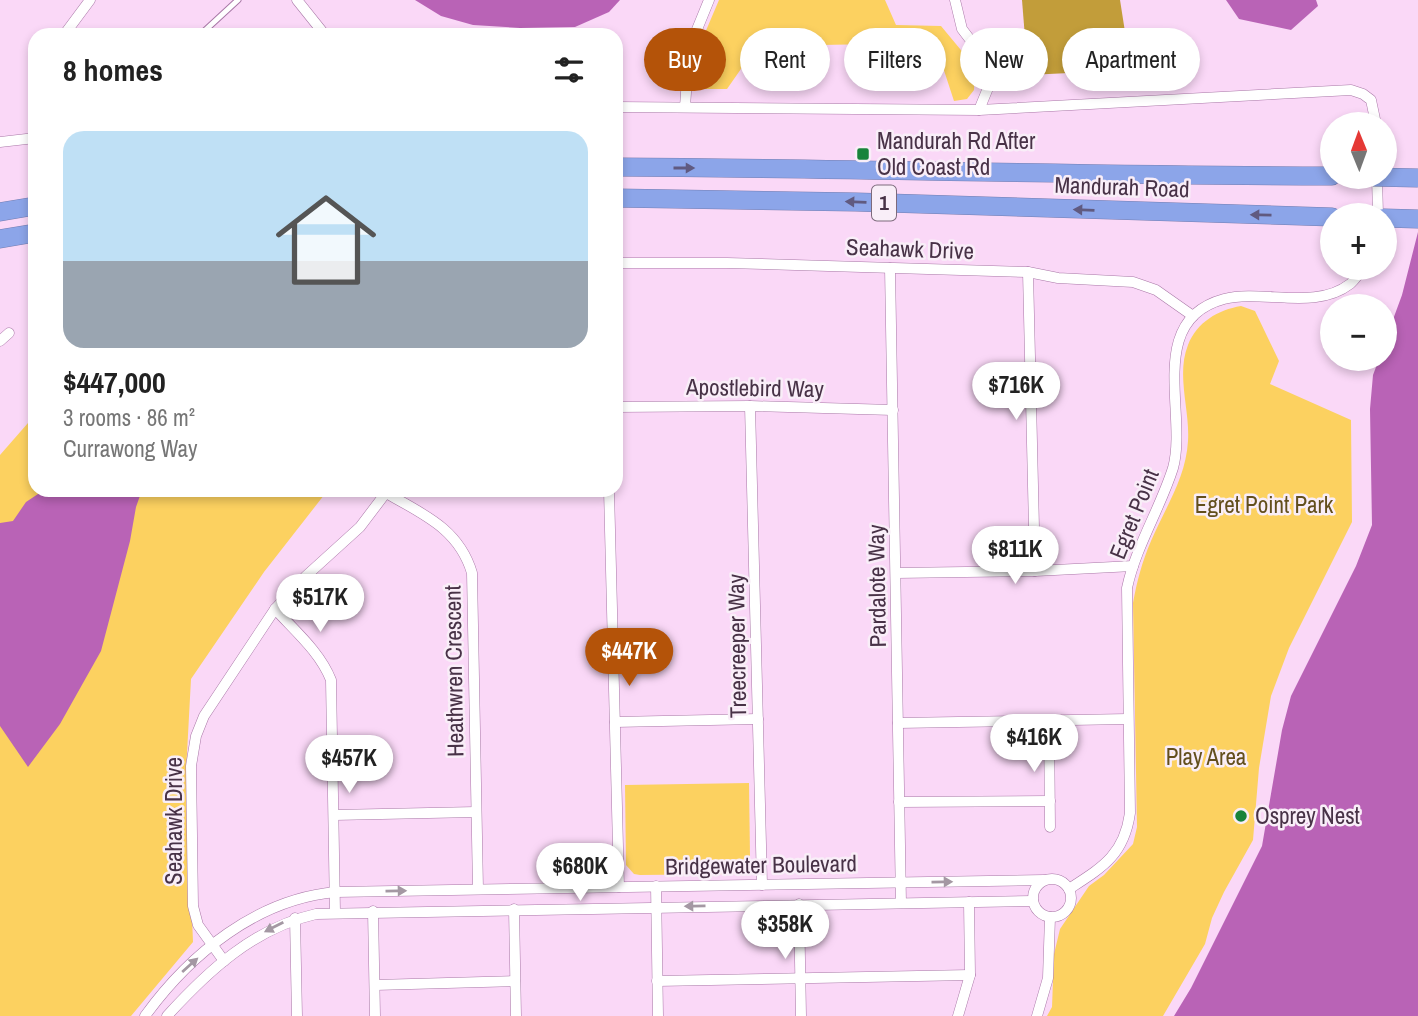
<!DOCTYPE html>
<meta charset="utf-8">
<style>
body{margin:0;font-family:"Archivo Narrow",sans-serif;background:#f2f2f2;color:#222;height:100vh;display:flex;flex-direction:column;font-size:26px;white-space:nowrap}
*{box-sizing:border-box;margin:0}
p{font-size:23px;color:#767676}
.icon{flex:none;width:38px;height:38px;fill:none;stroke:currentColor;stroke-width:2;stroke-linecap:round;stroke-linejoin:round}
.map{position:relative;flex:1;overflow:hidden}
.details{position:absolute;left:28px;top:28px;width:595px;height:469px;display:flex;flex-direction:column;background:#fff;border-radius:21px;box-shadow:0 4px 10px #0003}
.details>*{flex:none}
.hud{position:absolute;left:644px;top:28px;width:665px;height:63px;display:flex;gap:14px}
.needle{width:46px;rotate:359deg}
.controls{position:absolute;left:1320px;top:112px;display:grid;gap:14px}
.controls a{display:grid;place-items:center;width:77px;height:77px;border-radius:50%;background:#fff;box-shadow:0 4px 10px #0003;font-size:35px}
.price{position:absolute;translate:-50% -60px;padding:0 16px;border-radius:24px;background:#fff;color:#222;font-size:23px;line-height:46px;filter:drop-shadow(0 2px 4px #0008)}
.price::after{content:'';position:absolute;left:50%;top:42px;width:21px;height:16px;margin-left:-10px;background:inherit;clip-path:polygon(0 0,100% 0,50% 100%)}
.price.active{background:#b45309;color:#fff}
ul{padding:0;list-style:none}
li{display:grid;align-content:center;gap:14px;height:371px;padding:0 35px}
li+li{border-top:2px solid #e0e0e0}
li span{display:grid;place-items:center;height:217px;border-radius:21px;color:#555}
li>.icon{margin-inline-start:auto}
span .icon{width:126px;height:126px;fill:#fffc;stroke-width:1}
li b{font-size:30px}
h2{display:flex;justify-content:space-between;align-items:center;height:84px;padding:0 35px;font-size:30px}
.tag{padding:0 24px;border-radius:32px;background:#fff;box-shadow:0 4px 10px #0003;font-size:24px;line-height:63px}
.tag.active{background:#b45309;color:#fff}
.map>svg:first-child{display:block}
.green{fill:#fcd160}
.forest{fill:#c29d3a}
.water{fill:#b963b6}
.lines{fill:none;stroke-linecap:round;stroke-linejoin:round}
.lane-casing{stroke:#a977a7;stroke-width:7}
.street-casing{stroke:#a977a7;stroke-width:11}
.highway-casing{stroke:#747db0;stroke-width:19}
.lane{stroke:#fff;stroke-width:5}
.street{stroke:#fff;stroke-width:10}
.highway{stroke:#8ca5e9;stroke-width:18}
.highway-bridge-casing{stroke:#747db0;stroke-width:19;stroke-linecap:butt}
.highway-bridge{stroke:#8ca5e9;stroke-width:18}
.oneway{fill:#605a80}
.oneway2{fill:#a498a3}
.poi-dot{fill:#18833a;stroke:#f9eef8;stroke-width:2.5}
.labels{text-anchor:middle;stroke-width:5;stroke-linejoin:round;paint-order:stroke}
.shield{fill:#f9eef8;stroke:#7d6a7c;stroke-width:2}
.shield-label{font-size:21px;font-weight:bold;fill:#483247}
.poi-label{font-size:23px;fill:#483247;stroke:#f9eef8;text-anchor:start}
.street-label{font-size:23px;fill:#483247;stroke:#f9eef8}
.park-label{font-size:23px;fill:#634f1c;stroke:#f9eef8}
</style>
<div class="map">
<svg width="1418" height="1016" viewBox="0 0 1418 1016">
<rect width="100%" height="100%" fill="#fad8f7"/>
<g class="green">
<polygon points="719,0 885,0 896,25 941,26 975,67 974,90 967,99 954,101 935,43 757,46 727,89 694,89 696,54"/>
<path d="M1241 306 1255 311 1279 361 1270 384 1351 420 1352 522 1289 648 1271 696 1259 768 1253 840 1224 892 1212 918 1205 944 1163 1016H1047L1052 1007 1054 954 1060 929 1089 886 1104 875 1133 844 1137 827 1133 603C1137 581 1142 562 1151 541 1165 508 1186 478 1188 441 1190 410 1176 375 1188 345 1197 322 1218 310 1241 306Z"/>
<polygon points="35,415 35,490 328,490 264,572 191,679 186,772 193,942 131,1016 0,1016 0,455"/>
<polygon points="749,783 750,857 744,869 736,874 640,875 634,874 626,865 625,785"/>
</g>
<polygon class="forest" points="1022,0 1120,0 1131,70 1028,75"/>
<g class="water">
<polygon points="415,0 620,0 609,12 575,27 520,28 473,25 441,16"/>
<polygon points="1226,0 1316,0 1318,6 1291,30 1239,19"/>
<polygon points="1418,232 1418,1016 1174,1016 1191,988 1262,846 1282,730 1291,696 1356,566 1372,525 1370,409 1373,375 1379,359 1384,359 1384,344 1402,295"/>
<polygon points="44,490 142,490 136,507 130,541 101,651 60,724 28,767 0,726 0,523 13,521 26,502"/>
</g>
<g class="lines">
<g class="lane-casing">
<polyline id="lane" points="200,35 238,0"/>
</g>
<g class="street-casing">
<g id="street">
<polyline points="297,0 325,35"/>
<polyline points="955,0 962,29 981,54 988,71 988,88 979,110"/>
<polyline points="64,35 90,0"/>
<polyline points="616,107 979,110 1351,90 1363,94 1371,100 1376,124"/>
<polyline points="685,107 689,49 709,0"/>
<polyline points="0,142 35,138"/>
<polyline points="1377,177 1378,215"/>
<polyline points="616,263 727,263 1028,272 1058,278 1133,282 1156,290 1193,316"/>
<polyline points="890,268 901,903"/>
<polyline points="1028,272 1035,571"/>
<polyline points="0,341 9,333"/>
<polyline points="750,406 762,885"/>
<polyline points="616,407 750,406 893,410"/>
<polyline points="609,490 619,887"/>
<path d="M386 493C423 514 459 529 472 573L478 889"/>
<polyline points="896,573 1035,571 1133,566"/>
<path d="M275 609C295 631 320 652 331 680L335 912"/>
<polyline points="1049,720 1050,827"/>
<polyline points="615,722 758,719"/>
<polyline points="898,723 1128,719"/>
<polyline points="899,802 1050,801"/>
<polyline points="334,815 476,812"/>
<circle cx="1052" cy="898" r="19"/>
<polyline points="656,886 658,1016"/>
<path d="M1069 889C1103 867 1124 855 1130 813L1127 588C1136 546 1160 509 1173 468 1188 414 1145 320 1224 299 1263 289 1315 311 1350 284 1355 280 1359 273 1364 268"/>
<polyline points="799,904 801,1016"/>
<polyline points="514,909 516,1016"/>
<polyline points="373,911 375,1016"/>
<polyline points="295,918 297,1016"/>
<polyline points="224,961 198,925 193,906 191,766 196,736 204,716 275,609 306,576 360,527 388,490"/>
<polyline points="657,981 970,975"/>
<polyline points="375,985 515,981"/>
<path d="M145 1016C190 954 257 899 336 892L1044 880"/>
<path d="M167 1016C208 971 254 928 316 914L1033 901"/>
<polyline points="958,1016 970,975 969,902"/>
<polyline points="1037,1016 1048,978 1050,917"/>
</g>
</g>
<g class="highway-casing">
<g id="highway">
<path d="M616 167C855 168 1093 176 1332 176"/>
<polyline points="616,198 856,202 1332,217"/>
<polyline points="0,212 35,206"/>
<polyline points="1384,218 1418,219"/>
<polyline points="0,239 35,233"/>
</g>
</g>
<use href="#lane" class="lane"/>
<use href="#street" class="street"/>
<use href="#highway" class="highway"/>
<g class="highway-bridge-casing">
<polyline id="highway-bridge" points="1373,177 1418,178"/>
</g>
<use href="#highway-bridge" class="highway-bridge"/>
</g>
<defs><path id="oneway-solid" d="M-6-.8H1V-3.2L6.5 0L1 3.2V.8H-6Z" transform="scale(1.75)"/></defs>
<g class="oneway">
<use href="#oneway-solid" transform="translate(684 168)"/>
<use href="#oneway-solid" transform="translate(856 202) rotate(-178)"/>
<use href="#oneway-solid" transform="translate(1084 210) rotate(-178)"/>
<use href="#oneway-solid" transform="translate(1261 215) rotate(-179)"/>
</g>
<g class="oneway2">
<use href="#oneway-solid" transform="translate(942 882) rotate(-1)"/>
<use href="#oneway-solid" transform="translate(396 891) rotate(-1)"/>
<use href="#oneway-solid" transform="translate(695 906) rotate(179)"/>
<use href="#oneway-solid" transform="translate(274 927) rotate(153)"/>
<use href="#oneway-solid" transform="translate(190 965) rotate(-42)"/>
</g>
<g class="poi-dot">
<rect x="856" y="147" width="14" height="14" rx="3.5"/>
<circle cx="1241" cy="816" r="7"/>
</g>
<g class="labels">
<rect class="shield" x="872" y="185.5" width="24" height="35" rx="5"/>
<g class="shield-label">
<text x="884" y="210">1</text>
</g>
<g class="poi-label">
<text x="877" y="149">Mandurah Rd After<tspan x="877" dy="26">Old Coast Rd</tspan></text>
<text x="1255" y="824">Osprey Nest</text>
</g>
<g class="street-label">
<text transform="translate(1122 187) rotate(2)" y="8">Mandurah Road</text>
<text transform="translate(910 249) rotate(2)" y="8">Seahawk Drive</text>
<text transform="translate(755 388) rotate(1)" y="8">Apostlebird Way</text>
<text transform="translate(1134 514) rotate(-68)" y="8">Egret Point</text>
<text transform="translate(877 586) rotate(-91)" y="8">Pardalote Way</text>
<text transform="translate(737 646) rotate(-91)" y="8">Treecreeper Way</text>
<text transform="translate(454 671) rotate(-91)" y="8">Heathwren Crescent</text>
<text transform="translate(174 821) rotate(-90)" y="8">Seahawk Drive</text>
<text transform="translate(761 865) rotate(-1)" y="8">Bridgewater Boulevard</text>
</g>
<g class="park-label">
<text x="1264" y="513">Egret Point Park</text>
<text x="1206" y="765">Play Area</text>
</g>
</g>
</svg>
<div class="controls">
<a><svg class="needle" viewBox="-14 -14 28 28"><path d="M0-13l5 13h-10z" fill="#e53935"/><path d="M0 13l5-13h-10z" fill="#767676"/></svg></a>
<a>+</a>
<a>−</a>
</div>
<b class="price" style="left:1016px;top:422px">$716K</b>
<b class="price" style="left:1015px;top:586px">$811K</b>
<b class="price" style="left:320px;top:634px">$517K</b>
<b class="price active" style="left:629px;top:688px">$447K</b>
<b class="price" style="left:1034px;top:774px">$416K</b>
<b class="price" style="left:349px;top:795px">$457K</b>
<b class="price" style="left:580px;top:903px">$680K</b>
<b class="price" style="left:785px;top:961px">$358K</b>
<div class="hud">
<a class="tag active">Buy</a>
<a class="tag">Rent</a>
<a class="tag">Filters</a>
<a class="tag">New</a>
<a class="tag">Apartment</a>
</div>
<section class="details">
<h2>8 homes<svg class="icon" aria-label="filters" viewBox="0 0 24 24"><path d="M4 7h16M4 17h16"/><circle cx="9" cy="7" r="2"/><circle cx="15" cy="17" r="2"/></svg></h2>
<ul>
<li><span style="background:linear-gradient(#bfe0f5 60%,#9aa5b1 0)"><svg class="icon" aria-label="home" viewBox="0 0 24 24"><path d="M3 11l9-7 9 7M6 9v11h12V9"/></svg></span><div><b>$447,000</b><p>3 rooms · 86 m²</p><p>Currawong Way</p></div></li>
</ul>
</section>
</div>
